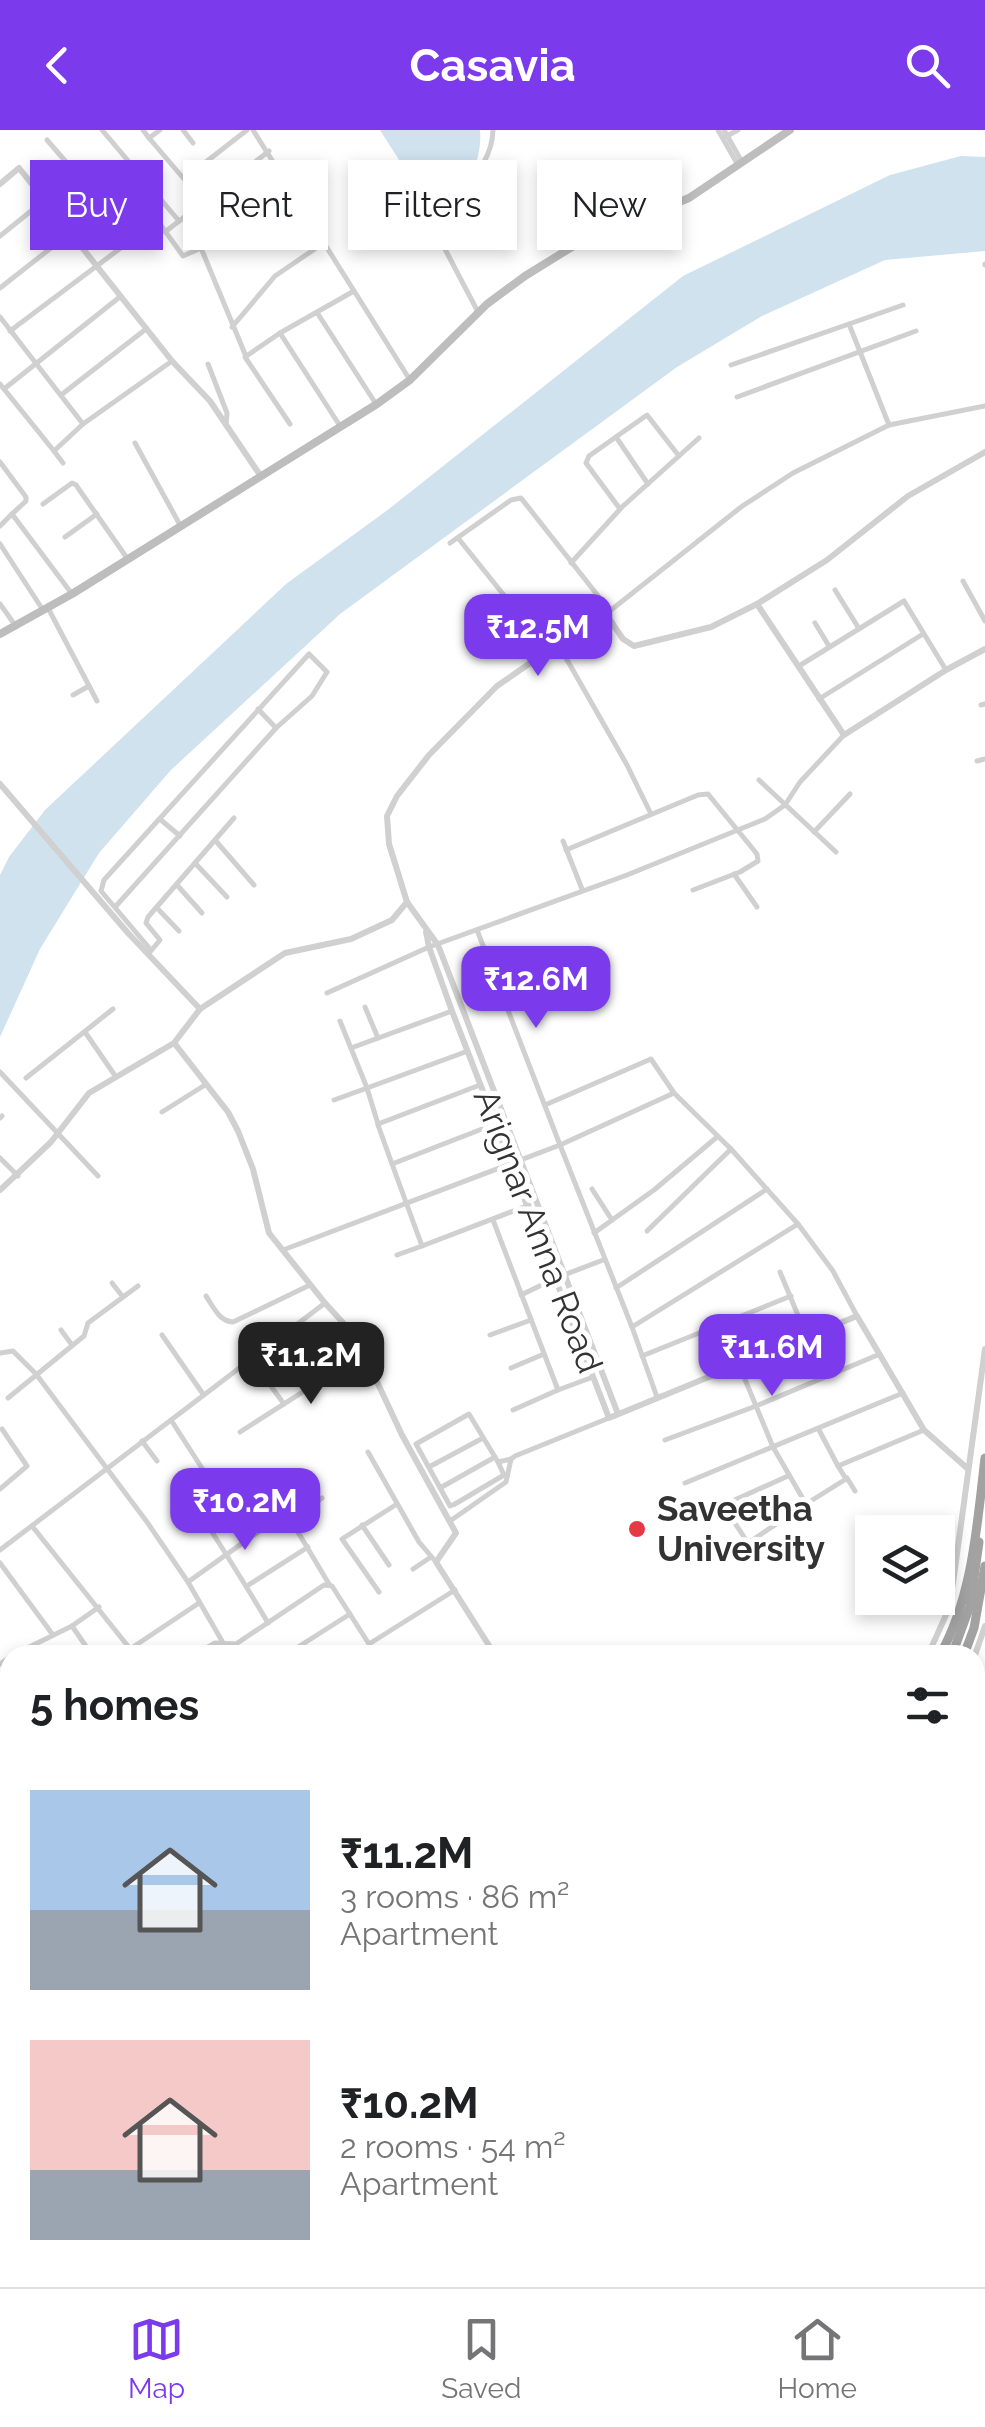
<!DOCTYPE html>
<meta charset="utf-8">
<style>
body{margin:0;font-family:Raleway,sans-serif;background:#f2f2f2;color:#202124;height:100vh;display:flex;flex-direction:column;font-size:38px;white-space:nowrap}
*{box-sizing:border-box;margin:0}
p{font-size:32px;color:#757577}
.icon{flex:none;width:55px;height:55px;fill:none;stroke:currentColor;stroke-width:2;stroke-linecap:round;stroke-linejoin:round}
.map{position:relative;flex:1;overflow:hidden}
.drawer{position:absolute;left:0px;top:1515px;width:985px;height:642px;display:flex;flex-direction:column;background:#fff;border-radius:30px 30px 0 0;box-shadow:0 5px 15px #0003}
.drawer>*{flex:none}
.guide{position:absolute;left:30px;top:30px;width:925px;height:90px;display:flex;gap:20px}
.tools{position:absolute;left:855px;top:1385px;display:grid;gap:20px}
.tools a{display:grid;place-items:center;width:100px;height:100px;border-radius:0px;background:#fff;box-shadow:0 5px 15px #0003;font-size:50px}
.price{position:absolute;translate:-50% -85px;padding:0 22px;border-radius:20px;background:#7c3aed;color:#fff;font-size:32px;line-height:65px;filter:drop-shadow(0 2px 5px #0008)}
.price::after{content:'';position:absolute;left:50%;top:60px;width:30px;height:22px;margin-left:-15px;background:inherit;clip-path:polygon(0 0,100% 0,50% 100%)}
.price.selected{background:#222;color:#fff}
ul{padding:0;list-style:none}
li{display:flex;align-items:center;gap:30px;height:250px;padding:0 30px}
li span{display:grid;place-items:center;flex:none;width:280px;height:200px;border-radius:0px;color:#555}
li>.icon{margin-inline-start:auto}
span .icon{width:120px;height:120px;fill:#fffc;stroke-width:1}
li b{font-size:42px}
h2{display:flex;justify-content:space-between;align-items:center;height:120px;padding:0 30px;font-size:42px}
.pill{padding:0 35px;border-radius:0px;background:#fff;box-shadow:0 5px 15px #0003;font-size:35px;line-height:90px}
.pill.selected{background:#7c3aed;color:#fff}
header{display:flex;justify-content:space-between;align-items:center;height:130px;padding:0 30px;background:#7c3aed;color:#fff;font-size:45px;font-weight:700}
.menu{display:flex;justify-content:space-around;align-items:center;height:140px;border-top:2px solid #e0e0e0;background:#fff;font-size:28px;color:#757577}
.menu a{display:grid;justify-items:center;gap:5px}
.menu .selected{color:#7c3aed}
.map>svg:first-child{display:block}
.water{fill:#cfe2ee}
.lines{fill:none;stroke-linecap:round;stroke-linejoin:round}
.minor{stroke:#d0d0d0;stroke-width:5}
.tertiary{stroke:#d0d0d0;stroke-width:6}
.secondary{stroke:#bdbdbd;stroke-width:8}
.primary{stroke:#ababab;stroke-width:9}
.trunk{stroke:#a2a2a2;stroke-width:9}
.trunk-bridge{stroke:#a2a2a2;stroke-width:9}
.poi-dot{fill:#e63946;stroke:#fff;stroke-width:4}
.labels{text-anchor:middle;stroke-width:10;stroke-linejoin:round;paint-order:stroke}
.street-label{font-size:35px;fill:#333;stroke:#fff}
.poi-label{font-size:35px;font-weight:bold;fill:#333;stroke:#fff;text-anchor:start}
</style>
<header><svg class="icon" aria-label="back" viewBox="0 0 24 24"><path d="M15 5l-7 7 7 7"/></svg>Casavia<svg class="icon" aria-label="search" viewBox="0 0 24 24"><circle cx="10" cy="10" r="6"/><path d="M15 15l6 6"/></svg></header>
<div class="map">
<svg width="985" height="2157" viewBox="0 0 985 2157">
<rect width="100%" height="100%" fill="#fff"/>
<g class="water">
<path d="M380 0H480C483 31 465 71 430 72L422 66Z"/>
<polygon points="961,26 985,27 985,121 885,130 762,186 677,237 340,484 171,640 99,723 40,819 0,907 0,745 9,727 45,680 286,454 389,379 683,146 890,45"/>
</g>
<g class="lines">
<g class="minor">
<polyline points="102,0 179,91"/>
<polyline points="143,0 149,8 160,0"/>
<polyline points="183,0 193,13"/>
<polyline points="253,0 410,250"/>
<polyline points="718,0 738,35"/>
<polyline points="724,0 742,32"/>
<polyline points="725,7 738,0"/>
<polyline points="149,8 184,49 247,0"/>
<polyline points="47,10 132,108"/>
<polyline points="165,102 269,21"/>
<polyline points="0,106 77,44"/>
<polyline points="201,118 245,224"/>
<polyline points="985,134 985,135"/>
<polyline points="0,158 70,103"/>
<path d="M478 182 436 102C449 64 492 44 493 0"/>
<polyline points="318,184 376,274"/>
<polyline points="0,187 83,294 54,321 63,333"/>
<polyline points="232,197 275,146 325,112"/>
<polyline points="10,201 154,93 160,94 183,126 201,118 221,91 282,43"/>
<polyline points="280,203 245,227 290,294"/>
<polyline points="208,234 227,283 226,295"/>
<polyline points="731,235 849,194"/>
<polyline points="0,254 54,321"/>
<polyline points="4,259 121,166"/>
<polyline points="61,265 146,199"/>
<polyline points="737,267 916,201"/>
<polyline points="83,294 172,231"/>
<polyline points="889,295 849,194 903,175"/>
<polyline points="340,296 280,203 354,161"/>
<polyline points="616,307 648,354"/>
<polyline points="135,313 180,395"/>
<polyline points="0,332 26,367 26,371 12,384 72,464"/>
<polyline points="43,374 72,353 76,355 127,428"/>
<polyline points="620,379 586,333 589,326 647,285 679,326"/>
<polyline points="0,396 12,384"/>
<polyline points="65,407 97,384"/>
<polyline points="458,408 523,489"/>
<polyline points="450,413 511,370 521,368 610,481"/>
<polyline points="0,414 43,480"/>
<polyline points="571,433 622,377 699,308"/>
<polyline points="963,451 985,491"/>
<polyline points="835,460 858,497"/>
<polyline points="0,474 15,495"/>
<polyline points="48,478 97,571"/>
<polyline points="606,484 741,377 793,343 889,295 985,276"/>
<polyline points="815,493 829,516"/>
<polyline points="558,514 627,635 651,684"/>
<polyline points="799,536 904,471 946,540"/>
<polyline points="73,565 89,556"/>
<polyline points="819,569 923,504"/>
<polyline points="981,575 985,574"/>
<polyline points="258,579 276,598"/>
<polyline points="977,631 985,629"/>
<polyline points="759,650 836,722"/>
<polyline points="161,690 180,706"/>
<polyline points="814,702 850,664"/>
<polyline points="215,710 254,755"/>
<polyline points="563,711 582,759"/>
<polyline points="566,720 698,665 708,664 757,724 758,731 740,742 693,760"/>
<polyline points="195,733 227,767"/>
<polyline points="734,744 757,777"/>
<polyline points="177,755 202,783"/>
<polyline points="116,776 276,598 312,566 327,542 309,524 104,750 101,761 150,819 148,824"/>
<polyline points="157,778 179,801"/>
<polyline points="477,800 560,1015 674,963"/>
<polyline points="150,822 160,810 146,793 148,787 234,688"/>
<polyline points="494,842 528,829"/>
<polyline points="327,863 429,817 627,745 765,689 785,675 800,652 844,605"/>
<polyline points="365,877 378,908"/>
<polyline points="508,879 555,862"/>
<polyline points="85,902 116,947"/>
<polyline points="351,918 452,881"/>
<polyline points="468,921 367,958 378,994 480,955"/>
<polyline points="0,942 98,1046"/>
<polyline points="26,948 113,879"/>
<polyline points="334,970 367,958 340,891"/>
<polyline points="545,975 651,929 674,963 731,1019 798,1094"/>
<polyline points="162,982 205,955"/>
<polyline points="0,988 2,986"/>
<polyline points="495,994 392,1034 422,1116 529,1075"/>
<polyline points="378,995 392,1034"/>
<polyline points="0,1028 18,1046"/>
<polyline points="592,1059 612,1090"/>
<polyline points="493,1090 558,1260 513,1280"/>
<polyline points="647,1101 731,1019"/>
<polyline points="594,1103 654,1060 717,1007"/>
<polyline points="283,1120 560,1015 632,1197"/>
<polyline points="397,1125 422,1116"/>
<polyline points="780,1142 807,1207"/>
<polyline points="564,1145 603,1130"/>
<polyline points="112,1153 123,1167"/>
<polyline points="616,1158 767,1059"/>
<polyline points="521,1165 554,1149"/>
<path d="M206 1166C214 1178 219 1191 233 1192L310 1155"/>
<polyline points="722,1194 773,1317 806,1374 846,1349 838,1336 924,1300"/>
<polyline points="61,1200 72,1215"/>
<polyline points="162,1205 203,1264"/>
<polyline points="490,1205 531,1190"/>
<polyline points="0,1223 13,1221 36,1244 147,1392 188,1452"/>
<polyline points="642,1226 791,1166"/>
<polyline points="251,1229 284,1274"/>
<polyline points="511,1238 544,1224"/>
<polyline points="558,1260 593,1247"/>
<polyline points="657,1267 632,1197 798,1094 833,1141 857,1186"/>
<polyline points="8,1268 84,1206 88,1193 138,1156"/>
<polyline points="171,1290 220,1366"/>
<polyline points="819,1300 838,1336"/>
<polyline points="240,1302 364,1223"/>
<polyline points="665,1310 756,1276 880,1224"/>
<polyline points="142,1311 157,1331"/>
<polyline points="368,1322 419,1412 436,1432"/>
<polyline points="429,1337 483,1308"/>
<polyline points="847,1348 855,1361"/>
<polyline points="685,1353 903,1263"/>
<polyline points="440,1358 495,1327"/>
<polyline points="0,1359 27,1336 2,1299"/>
<polyline points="455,1374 450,1376 416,1314 469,1284 498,1332 511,1329"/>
<polyline points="455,1374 504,1345 498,1332"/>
<polyline points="723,1375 748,1413 806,1374"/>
<polyline points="286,1382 329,1454"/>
<polyline points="708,1382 788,1346"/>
<polyline points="292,1390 322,1368"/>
<polyline points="450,1391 506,1352 511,1329 515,1326 609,1288"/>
<polyline points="362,1395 389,1435"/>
<polyline points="32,1396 135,1525"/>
<polyline points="0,1420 325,1173"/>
<polyline points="0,1433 53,1505"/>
<polyline points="413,1439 431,1427"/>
<polyline points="247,1456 308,1417"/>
<polyline points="379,1462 342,1409 397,1374"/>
<polyline points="72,1496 92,1525"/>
<path d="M222 1511 188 1452 286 1382 269 1358 212 1400V1402C231 1432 250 1462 268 1493"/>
<polyline points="295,1519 350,1484"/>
<polyline points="13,1525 72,1496 99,1477"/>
<polyline points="121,1525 199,1473"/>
<polyline points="194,1525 215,1513 236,1514 324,1455 332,1456 369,1514 455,1460"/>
<polyline points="437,1525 444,1521 446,1525"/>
<polyline points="0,1534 10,1527"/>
<polyline points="0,1575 10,1588"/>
<polyline points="0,1607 10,1599"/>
<polyline points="0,1660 10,1652"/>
<polyline points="0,1708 8,1720"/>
<polyline points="0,1736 8,1745"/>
<polyline points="0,1888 10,1883"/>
<polyline points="101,2148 102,2149"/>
<polyline points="265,2148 273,2157"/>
<polyline points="374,2148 384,2157"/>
<polyline points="502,2148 535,2157"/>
<polyline points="150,2157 161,2148"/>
<polyline points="340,2157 349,2148"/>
<polyline points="414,2157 422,2148"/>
<polyline points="474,2157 482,2148"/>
<polyline points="617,2157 626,2148"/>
</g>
<g class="tertiary">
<polyline points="0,54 19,38 172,231 210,271 260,345"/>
<polyline points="757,474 844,605 946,540 985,519"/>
<polyline points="0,654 128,803 200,879"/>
<polyline points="407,772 438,815 618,1284"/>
<polyline points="426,802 429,817 452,881 609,1288 857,1186 924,1300 968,1339"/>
<polyline points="175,914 228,982 238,1001 253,1039 269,1103 325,1173 356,1207 402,1305 456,1403 436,1432 495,1525"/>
<polyline points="0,1060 51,1012 89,963 174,913 200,879 285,823 351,809 392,790 407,772 389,714 387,686 397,666 429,625 497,556 600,485 606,484 623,509 634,516 711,497 757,474 827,430 908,366 985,322"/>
<polyline points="928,1525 946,1485 953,1453 985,1219"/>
<polyline points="975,1525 985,1496"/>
<polyline points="0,2131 10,2122"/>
<polyline points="26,2157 36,2148"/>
</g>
<polyline class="secondary" points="0,504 72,464 377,274 410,250 487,174 525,146 580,112 689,68 790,0"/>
<g class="primary">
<polyline points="975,1717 985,1739"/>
<polyline points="975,1737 985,1758"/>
</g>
<g class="trunk">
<path d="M940 1525C973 1466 977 1394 985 1328"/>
<polyline points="952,1525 970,1476 979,1412"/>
<polyline points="964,1525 974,1498 985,1436"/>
</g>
<g class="trunk-bridge">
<polyline points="0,2150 10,2140"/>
<polyline points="10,2157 19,2148"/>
</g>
</g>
<circle class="poi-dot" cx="637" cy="1399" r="10"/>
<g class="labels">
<g class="street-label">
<text transform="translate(538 1101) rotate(69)" y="12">Arignar Anna Road</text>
</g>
<g class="poi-label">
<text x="657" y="1391">Saveetha<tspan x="657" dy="40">University</tspan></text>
</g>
</g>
</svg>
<div class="tools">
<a><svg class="icon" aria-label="layers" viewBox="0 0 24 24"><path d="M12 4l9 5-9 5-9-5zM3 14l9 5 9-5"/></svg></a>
</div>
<b class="price" style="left:538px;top:549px">₹12.5M</b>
<b class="price" style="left:536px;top:901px">₹12.6M</b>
<b class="price" style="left:772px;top:1269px">₹11.6M</b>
<b class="price selected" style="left:311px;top:1277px">₹11.2M</b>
<b class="price" style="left:245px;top:1423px">₹10.2M</b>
<div class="guide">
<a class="pill selected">Buy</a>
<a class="pill">Rent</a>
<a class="pill">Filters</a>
<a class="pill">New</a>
</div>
<section class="drawer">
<h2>5 homes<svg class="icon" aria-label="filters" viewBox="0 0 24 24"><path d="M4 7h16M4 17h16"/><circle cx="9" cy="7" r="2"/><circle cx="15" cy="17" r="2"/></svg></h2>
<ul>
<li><span style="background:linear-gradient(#a9c7e8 60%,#9aa5b1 0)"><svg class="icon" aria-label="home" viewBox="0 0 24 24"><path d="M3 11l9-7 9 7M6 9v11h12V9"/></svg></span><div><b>₹11.2M</b><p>3 rooms · 86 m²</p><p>Apartment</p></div></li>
<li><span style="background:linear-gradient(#f6c9c9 65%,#9aa5b1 0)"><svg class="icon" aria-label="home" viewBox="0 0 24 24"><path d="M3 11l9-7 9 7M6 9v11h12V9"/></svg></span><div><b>₹10.2M</b><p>2 rooms · 54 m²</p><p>Apartment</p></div></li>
</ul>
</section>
</div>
<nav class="menu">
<a class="selected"><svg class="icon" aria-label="map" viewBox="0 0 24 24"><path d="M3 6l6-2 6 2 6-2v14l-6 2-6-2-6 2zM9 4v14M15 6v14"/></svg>Map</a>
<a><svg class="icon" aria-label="saved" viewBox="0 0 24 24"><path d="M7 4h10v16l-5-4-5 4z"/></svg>Saved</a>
<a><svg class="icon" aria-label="home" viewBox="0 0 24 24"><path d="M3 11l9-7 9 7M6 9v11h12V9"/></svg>Home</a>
</nav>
